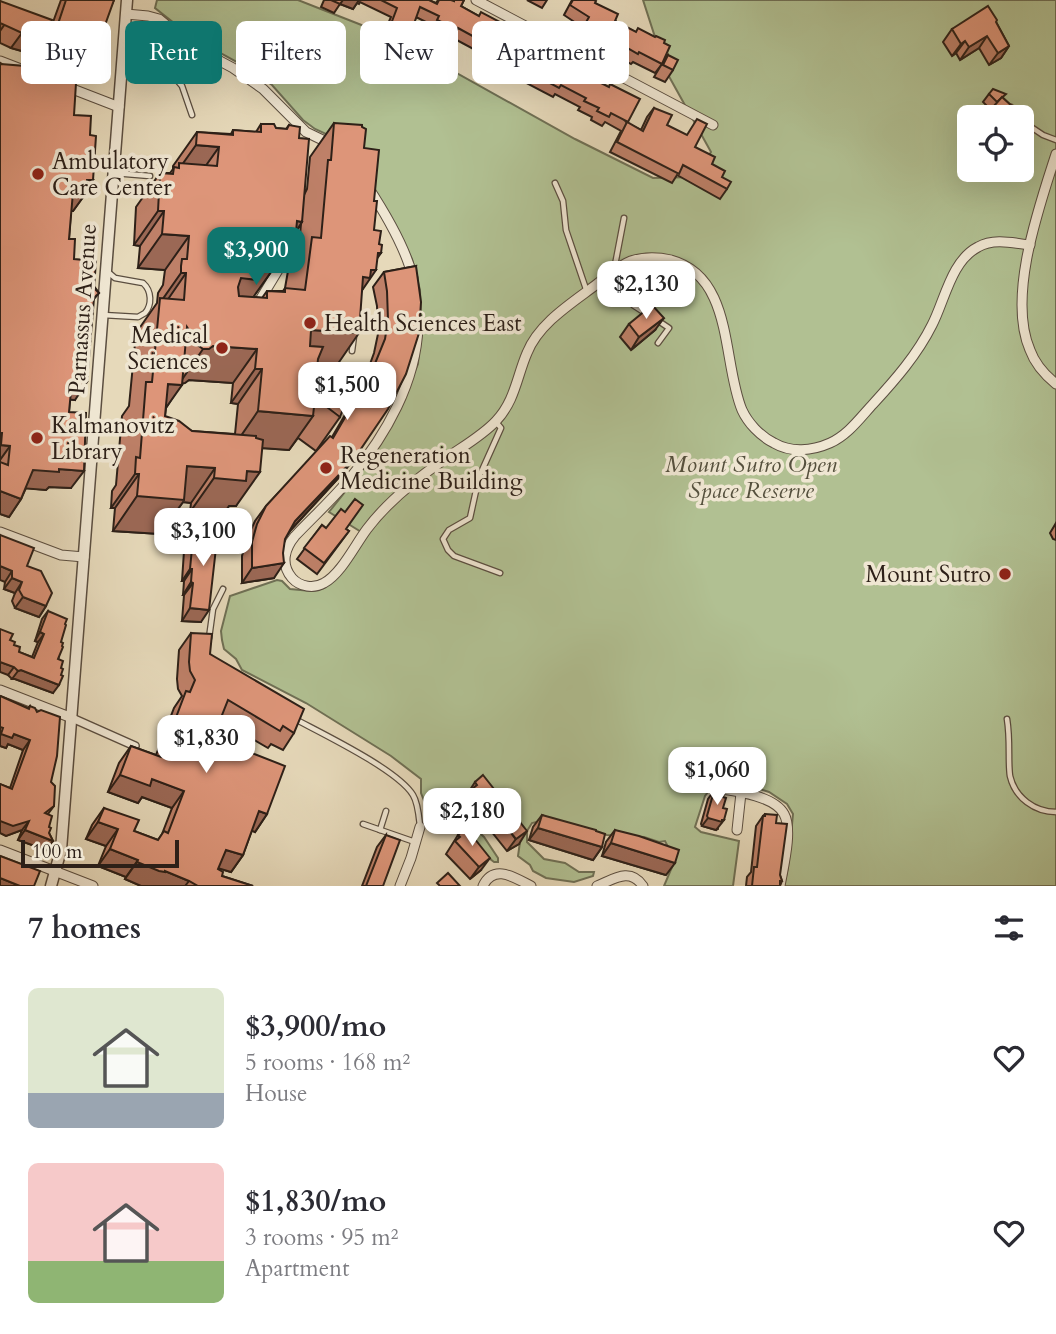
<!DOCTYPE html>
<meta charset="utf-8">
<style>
body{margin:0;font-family:Cardo,serif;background:#f2f2f3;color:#2b2b33;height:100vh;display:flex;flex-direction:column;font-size:26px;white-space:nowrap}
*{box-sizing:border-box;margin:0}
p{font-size:23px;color:#7c7c81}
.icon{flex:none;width:38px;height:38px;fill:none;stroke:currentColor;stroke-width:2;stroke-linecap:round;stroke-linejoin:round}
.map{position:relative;height:886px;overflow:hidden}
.sheet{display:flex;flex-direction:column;background:#fff;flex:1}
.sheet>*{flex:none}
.top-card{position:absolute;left:21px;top:21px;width:700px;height:63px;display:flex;gap:14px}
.tools{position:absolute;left:957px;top:105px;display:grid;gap:14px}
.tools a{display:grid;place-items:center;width:77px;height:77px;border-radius:10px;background:#fff;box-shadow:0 7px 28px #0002;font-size:35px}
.scale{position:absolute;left:21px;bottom:18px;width:158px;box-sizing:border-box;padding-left:7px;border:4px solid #2d2018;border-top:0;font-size:19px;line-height:24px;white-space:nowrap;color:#2d2018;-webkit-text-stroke:5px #efe6d2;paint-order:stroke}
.price{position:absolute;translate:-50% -60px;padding:0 16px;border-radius:14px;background:#fff;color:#222;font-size:23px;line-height:46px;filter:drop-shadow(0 2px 4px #0008)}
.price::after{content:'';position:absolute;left:50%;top:42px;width:21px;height:16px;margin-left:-10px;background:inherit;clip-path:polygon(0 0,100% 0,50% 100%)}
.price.on{background:#0f766e;color:#fff}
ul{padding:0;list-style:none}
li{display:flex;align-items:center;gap:21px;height:175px;padding:0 28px}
li span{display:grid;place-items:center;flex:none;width:196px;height:140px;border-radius:10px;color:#555}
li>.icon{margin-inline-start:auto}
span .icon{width:84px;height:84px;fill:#fffc;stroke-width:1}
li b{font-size:30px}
h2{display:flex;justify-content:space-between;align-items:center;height:84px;padding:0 28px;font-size:30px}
.chip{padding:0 24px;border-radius:10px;background:#fff;box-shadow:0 7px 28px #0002;font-size:24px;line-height:63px}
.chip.on{background:#0f766e;color:#fff}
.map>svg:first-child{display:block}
.green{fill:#b1c092;stroke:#6f7055;stroke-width:2;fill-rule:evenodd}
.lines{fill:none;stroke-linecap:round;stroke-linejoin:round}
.service-casing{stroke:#5b4e40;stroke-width:7}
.pedestrian-casing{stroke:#5b4e40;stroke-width:10}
.minor-casing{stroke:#5b4e40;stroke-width:11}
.tertiary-casing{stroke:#5b4e40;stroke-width:13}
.service{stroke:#efe6d2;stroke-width:4.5}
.pedestrian{stroke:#efe6d2;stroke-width:7}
.minor{stroke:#efe6d2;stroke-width:9}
.tertiary{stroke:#efe6d2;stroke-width:10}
.wall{fill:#be8068;stroke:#2d2018;stroke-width:2;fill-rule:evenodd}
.shaded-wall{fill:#9b6855;stroke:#2d2018;stroke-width:2}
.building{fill:#dd9579;stroke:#2d2018;stroke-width:2}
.poi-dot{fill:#8f2418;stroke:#efe6d2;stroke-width:2.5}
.labels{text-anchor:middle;stroke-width:7;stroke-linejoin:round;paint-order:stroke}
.poi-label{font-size:23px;fill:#2d2018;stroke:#efe6d2;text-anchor:start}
.street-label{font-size:23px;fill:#2d2018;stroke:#efe6d2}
.park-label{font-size:23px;font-style:italic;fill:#55503d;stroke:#efe6d2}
</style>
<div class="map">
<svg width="1056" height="886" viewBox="0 0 1056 886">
<rect width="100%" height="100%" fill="#e6d9ba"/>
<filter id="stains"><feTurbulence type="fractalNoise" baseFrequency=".00286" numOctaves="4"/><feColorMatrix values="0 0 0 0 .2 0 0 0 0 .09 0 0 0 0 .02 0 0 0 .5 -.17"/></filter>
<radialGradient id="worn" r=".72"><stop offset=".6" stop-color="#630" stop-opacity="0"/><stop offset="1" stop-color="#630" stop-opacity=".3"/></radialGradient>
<path class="green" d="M157 0H298L392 37 575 139 653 178 695 177 711 152 666 71 643 0H1056V886H784L788 867 793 814 787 804 769 792 738 782 715 783 705 796 695 827 701 832 739 841 733 886H664L675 860 665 841 659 842 644 837 607 835 547 824 540 821 532 823 527 831V842L544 859 565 863 579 872H594L593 876 574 882 546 878 533 871 530 865 518 856 520 842 477 793 457 805 456 808 468 822 484 837 498 858V862H494C481 854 473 834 461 827 456 825 448 826 443 825L427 808 421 793V779L391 756 306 703 242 670 236 659 224 649 222 640 221 631 230 596 277 580 282 581 290 589 311 591 324 588 337 576 366 535 329 512 372 458 408 386 418 364 421 329 420 290 412 259 385 208 337 139 315 129 303 120 272 85 237 62 193 38 155 8ZM970 117H1022V170H970Z"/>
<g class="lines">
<g class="service-casing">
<g id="service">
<polyline points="123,58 148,60 169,71 182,86 192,115"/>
<polyline points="1011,107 1018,117"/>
<polyline points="1022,121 1043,135 1056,140"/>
<polyline points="114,173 150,176"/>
<polyline points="555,183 563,201 566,230 587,292"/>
<polyline points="615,269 615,265 624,218"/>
<polyline points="633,305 647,314"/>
<path d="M103 315 138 317 145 313C152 305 152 291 143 283L115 278 108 272"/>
<polyline points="657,320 669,328 658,343"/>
<polyline points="352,351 354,336"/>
<polyline points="496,422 501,428 479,477 470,518 449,530 443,539 448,550 454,556 500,573"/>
<polyline points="209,638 213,609 223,589"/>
<path d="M295 719C323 734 398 770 413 795 418 803 419 817 420 826"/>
<path d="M1007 719C1009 731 1009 742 1009 754 1009 761 1009 769 1010 776 1015 798 1035 812 1056 812"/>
<polyline points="363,824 415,842"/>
<polyline points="380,830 386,811"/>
</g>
</g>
<g class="pedestrian-casing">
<polyline id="pedestrian" points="72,718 135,746"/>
</g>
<g class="minor-casing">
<g id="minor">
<polyline points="476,0 713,125"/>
<polyline points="126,14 148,16 159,19 190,45 233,68 263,89 306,132 333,145"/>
<polyline points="0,61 119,107"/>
<path d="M1056 154C1039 207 1007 297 1030 350 1035 364 1045 375 1056 384"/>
<path d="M368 187C385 213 406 249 413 278"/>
<polyline points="257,305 286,257 287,236"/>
<path d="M418 327C416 382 386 435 351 477 334 498 314 516 295 536 285 548 280 564 292 578 300 587 314 589 324 583 341 574 355 545 367 529 388 501 416 479 445 459 462 447 482 436 496 421 515 401 517 376 527 353 539 323 572 303 597 284 608 276 618 266 631 261 643 257 658 257 671 260 734 277 722 362 742 410 748 423 760 436 774 443 791 453 812 451 830 443 848 435 860 418 873 404 895 380 917 355 932 325 945 300 951 261 978 247 994 238 1013 243 1030 245"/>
<polyline points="0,532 61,555 84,557"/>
<polyline points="0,690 72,718"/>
<path d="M712 788C731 790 774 795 784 814 793 830 783 868 780 886"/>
<polyline points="737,830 741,793"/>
<polyline points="0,850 93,886"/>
<polyline points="400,886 411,858 420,827"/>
<path d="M483 886C494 863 515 878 531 886"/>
<path d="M597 886C614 879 630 867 643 886"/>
</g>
</g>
<g class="tertiary-casing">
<polyline id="tertiary" points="51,886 61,850 127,0"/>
</g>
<use href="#service" class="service"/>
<use href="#pedestrian" class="pedestrian"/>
<use href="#minor" class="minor"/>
<use href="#tertiary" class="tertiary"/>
</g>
<g class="wall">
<polygon points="61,0 114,0 89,54 98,73 92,81 75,74 80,61 85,54 47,40 36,55 11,48 0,43 0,1 48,36"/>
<polygon points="324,0 429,0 436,3 438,0 464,0 461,6 479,16 525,36 528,32 534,41 549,48 552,44 589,77 627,123 641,130 647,117 654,108 667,125 695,147 712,164 722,177 727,189 720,199 677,175 672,183 610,152 621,131 605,122 602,126 591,120 592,117 578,110 580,107 555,94 553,97 509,74 510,73 494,64 496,61 453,38 450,45 443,54 434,50 438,41 436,40 438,32 431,29 432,25 416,17 411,32 404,41 384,33 391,17 360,2 359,4 357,3 353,9 340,4 334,13 321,7"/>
<polygon points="527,0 547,0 542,8"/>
<polygon points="572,0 594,0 595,3 615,21 635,32 664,43 662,64 655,73 633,62 631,64 597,44 582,38 579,34 582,27 564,15"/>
<polygon points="996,22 1009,46 1001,58 989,65 979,48 960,60 956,53 952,56 943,42 952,29"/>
<polygon points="668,55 673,70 665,82 654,77 660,67"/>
<polygon points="0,63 31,80 74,115 86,190 86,193 73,211 71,211 69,239 74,259 99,293 93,300 75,400 70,399 69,412 71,488 49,487 46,490 26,488 21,499 9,517 0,514"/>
<polygon points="989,94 1003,98 1015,109 1010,117 989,117 987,115 991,110 983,102"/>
<path d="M334 123 364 148 374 201V230L377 258 362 290 335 368 317 366 316 379 329 383 340 417 316 451 298 438 289 450 262 448 236 506H229L222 516 190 512 191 503 183 502 160 534 113 531 115 508H111L112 491 116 485 122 416 129 406 136 333 157 303 158 293 163 285 165 270 138 268 140 246 134 245 136 207 160 173H170L173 169V166L197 132 231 134 233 130 256 132 261 124 276 128 286 129 289 125 299 138 305 193 307 189 310 157ZM301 224 298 256 288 271 285 288 283 291H267L262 298 253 297 271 272V270ZM189 380 233 383 231 403 238 404 235 434 192 431 165 416 166 408 182 383Z"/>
<polygon points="416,266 343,473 291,530 285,539 274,578 242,583 242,556 247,538 255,521 266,506 332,437 362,386 374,353 378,334 377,306 373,287 384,272"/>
<polygon points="629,324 655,330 631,350 620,337"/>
<polygon points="1056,523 1056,540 1053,539 1050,533"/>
<polygon points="322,525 326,528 346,529 349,531 317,574 297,559"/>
<polygon points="200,529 201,622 182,621 184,595 183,595 184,581 182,581 184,551 186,548 186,543 195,531 199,531"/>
<polygon points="0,535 27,566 46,606 39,617 15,608 12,601 15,593 4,589 5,582"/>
<polygon points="48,611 61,642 53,693 15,679 12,679 8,675 10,640 19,652 32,657 38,642 35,641 42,619"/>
<polygon points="191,633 210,654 294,733 283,750 271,744 268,748 220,720 213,738 267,814 255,832 252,830 243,855 231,872 218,868 218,869 222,876 253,886 141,886 125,879 126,877 98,866 106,846 86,839 92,825 104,808 134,831 158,840 162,834 172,808 142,797 138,803 108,792 119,763 131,746 156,755 174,708 182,696 178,689 177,679 179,650"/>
<polygon points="0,696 28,708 30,706 51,782 54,806 48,814 49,833 53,841 46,850 18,840 22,830 6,836 0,833 0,784 10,788 23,750 8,744 6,748 0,746"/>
<polygon points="475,782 519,844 507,851 471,806 469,808 463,801"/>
<polygon points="714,791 718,829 716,830 702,826 701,824 708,799"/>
<polygon points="765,814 776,823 780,875 782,881 780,886 746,886 747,877 751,872 756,826 763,816"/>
<polygon points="542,815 602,847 593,860 529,840 533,827"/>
<polygon points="615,830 666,875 602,856 606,842"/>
<polygon points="386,835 383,886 362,886 377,847"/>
<polygon points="458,835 481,870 470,879 446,854"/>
</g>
<g class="shaded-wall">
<polygon points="342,0 359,0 353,9 340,4"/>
<polygon points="0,23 5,24 0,31"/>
<polygon points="58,24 100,39 89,55 47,40 36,55 11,48 22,33 47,39"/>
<polygon points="589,28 603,34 597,44 582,38"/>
<polygon points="987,36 979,48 960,60 969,47"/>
<polygon points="965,41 956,53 952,56 961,44"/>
<polygon points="1009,46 1001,58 989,65 998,53"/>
<polygon points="81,66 98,73 92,81 75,74"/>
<polygon points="196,145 219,147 195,181 172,179"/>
<polygon points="87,180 93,180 84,193 86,193 73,211 60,210 73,192"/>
<polygon points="158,211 164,211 140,246 134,245"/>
<polygon points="297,221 302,222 293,236 294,236 290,242 269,272 271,272 247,306 217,312 241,278 273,241"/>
<polygon points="162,234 189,236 165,270 138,268"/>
<polygon points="378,253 381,253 364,277 371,270 376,270 352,305 339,311"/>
<polygon points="181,273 186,273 162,308 160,303"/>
<polygon points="664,318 655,330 631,350 639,337"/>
<polygon points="311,330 359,333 335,368 287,364"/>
<polygon points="213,346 257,349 233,383 189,380 185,383 179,384 203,349"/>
<polygon points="255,369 262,369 238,404 231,403"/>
<polygon points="72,381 87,382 75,400 59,399"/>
<polygon points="168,384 182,385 158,419"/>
<polygon points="258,411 313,416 289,450 234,446"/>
<polygon points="1,445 10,446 0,460 0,446"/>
<polygon points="354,459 343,473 285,536 295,521"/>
<polygon points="187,466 215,468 191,503 183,502 160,534 113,531 137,496"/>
<polygon points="59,469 84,471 71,488 49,487 46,490 20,488 33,470"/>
<polygon points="247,471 260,472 236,506 229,506 222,516 190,512 214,478"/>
<polygon points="135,474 139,474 115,508 111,508"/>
<polygon points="0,491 21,499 9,517 0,514"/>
<polygon points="284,563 274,578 242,583 252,568"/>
<polygon points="0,566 12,571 5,582 0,580"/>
<polygon points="190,569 192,569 184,581 182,581"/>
<polygon points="12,578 22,582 15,593 4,589"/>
<polygon points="191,582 193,583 184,595 183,595"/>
<polygon points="23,597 46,606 39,617 15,608"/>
<polygon points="190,608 209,610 201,622 182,621"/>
<polygon points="40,632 44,634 38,642 35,641"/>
<polygon points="0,662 14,667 8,675 0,672"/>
<polygon points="21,670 59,685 53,693 15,679 12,679 18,671"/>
<polygon points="1,734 14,734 30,740 23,750 8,744 6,748 0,746 0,736"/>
<polygon points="120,775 152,779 184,791 172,808 142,797 138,803 108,792"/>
<polygon points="259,811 267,814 255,832 247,829"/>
<polygon points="708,818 724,820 716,830 702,826"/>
<polygon points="0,821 29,821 22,830 6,836 0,833"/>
<polygon points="98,822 118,829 106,846 86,839"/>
<polygon points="538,828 602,847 593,860 529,840"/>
<polygon points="25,830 53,841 46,850 18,840"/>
<polygon points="527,831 519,844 507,851 516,839"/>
<polygon points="611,843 675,863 666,875 602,856"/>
<polygon points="110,849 138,860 126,877 98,866"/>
<polygon points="226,850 243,855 231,872 214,867"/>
<polygon points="490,858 481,870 470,879 479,867"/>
<polygon points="137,862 165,871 189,881 185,886 141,886 125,879"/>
<polygon points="0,878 20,886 0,886"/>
</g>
<g class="building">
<polygon points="66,0 114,0 100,39 58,24"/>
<polygon points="331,0 343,0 340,4"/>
<polygon points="381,0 429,0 437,4 439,0 451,0 454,1 454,0 464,0 461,6 479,16 481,12 526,36 528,32 537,36 534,41 549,49 552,44 595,66 589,77 609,87 610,84 640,99 628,122 611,113 609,117 597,111 599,108 584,101 586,98 561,85 559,88 516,65 516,64 500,55 502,52 458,28 450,45 440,41 444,32 442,31 444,23 437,20 439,16 420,7 411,32 391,24 397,8"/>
<polygon points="573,0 594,0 596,1 595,3 618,14 615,21 636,32 638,28 655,37 656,36 665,40 664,43 670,46 662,64 639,52 638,54 603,34 589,28 585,24 589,17 570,5"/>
<polygon points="0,1 52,20 47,39 22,33 0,23"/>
<polygon points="988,6 997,20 996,22 1009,46 998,53 987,36 969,47 965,41 961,44 952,29"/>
<polygon points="86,53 102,59 98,73 81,66"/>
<polygon points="668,55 678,60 673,70 663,65"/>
<polygon points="0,63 1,64 25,66 25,76 31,76 31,80 76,83 74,115 91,116 90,135 96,136 93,180 87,180 86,193 73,192 69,239 75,239 74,259 96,261 94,288 99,293 94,298 87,382 72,381 69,412 86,413 84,471 59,469 59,472 33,470 21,499 0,491 0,462 8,465 10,446 1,445 2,433 0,433"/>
<polygon points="993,89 1006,94 997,102 989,94"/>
<polygon points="1002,97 1015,109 1008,117 1003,117 993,107"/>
<polygon points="654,108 672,115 667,125 687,135 697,119 707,124 695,147 715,157 712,164 725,171 722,177 731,182 727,189 683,165 679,174 617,142 627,122 643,131"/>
<polygon points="334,123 362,125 362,127 366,129 364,148 379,150 374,201 377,201 374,230 381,231 379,244 382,245 381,253 378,253 376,270 371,270 370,278 363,277 359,333 311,330 310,346 323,347 318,359 316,379 329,380 329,383 350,391 340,417 315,398 313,416 258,411 262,369 255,369 257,349 213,346 209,349 203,349 199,346 187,327 182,385 168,384 165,416 179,421 192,431 256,436 256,438 263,440 260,472 247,471 246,481 214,478 215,468 187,466 184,500 137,496 139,474 135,474 136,457 140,458 146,382 152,382 160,298 184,300 186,273 181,273 181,266 182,259 187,259 189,236 162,234 164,211 158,211 160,173 173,174 174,167 179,168 179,163 217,166 219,147 196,145 197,132 233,135 233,130 261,132 261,124 274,124 276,128 287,129 289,125 300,127 299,138 309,139 302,222 297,221 296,232 294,236 291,235 290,242 273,241 271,272 258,271 257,280 241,278 238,287 239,296 267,298 267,291 285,292 285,288 305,290 312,237 321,238 328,160 331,160"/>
<polygon points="416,266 421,302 419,333 406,374 388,409 354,459 295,521 285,539 283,553 284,563 252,568 252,542 257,524 266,506 330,436 333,438 372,371 385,339 388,320 387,291 384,272"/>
<polygon points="652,305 664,318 639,337 629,324"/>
<polygon points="355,499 363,505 346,529 349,531 324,563 304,548 322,525 326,528 341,509 345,512"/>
<polygon points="200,529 218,530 209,610 190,608 193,583 191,582 192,569 190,569 193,538 194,539 195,531 200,531"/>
<polygon points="0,535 34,548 27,566 41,571 52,593 46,606 23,597 19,590 22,582 12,578 12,571 0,566"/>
<polygon points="48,611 67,619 65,624 66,625 61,642 63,643 62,646 63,647 58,659 63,661 61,668 63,669 61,675 63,676 59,685 21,670 18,671 14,667 0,662 0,629 13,634 10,640 15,642 14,645 20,647 19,652 34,658 44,634 40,632"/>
<polygon points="191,633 212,634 210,654 304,709 294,733 283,726 280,731 228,700 213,738 285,766 267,814 259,811 243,855 226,850 218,869 223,872 222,876 253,886 198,886 189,881 165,871 165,872 159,871 137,862 138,860 110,849 118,829 98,822 104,808 139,820 134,831 158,840 164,831 168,833 184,791 152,779 150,786 120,775 131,746 161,757 186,691 190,692 195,680 190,671 189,662"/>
<polygon points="0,696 29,709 30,706 35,708 37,712 41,710 60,717 57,756 51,782 55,786 54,806 45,813 52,816 49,827 51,828 49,833 53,841 25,830 29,821 13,826 0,821 0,784 12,789 30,740 14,734 12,738 1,734 3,728 0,727"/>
<polygon points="483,775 527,831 516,839 479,794 477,796 472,789 477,785 475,782"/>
<polygon points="714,791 724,794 723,797 726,798 723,808 727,809 724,820 722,820 722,822 708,818 707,816"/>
<polygon points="765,814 777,815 776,823 787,824 780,875 782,881 780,881 780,886 752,886 754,867 757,867 763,816 765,816"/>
<polygon points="542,815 596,830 596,831 605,834 602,847 538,828"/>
<polygon points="466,828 490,858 479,867 455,841 460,837 458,835"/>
<polygon points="615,830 639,836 679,850 675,863 611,843"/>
<polygon points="386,835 400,840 383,886 366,886"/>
<polygon points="0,856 40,871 34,886 20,886 0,878"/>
<polygon points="448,873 460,886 440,886 437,883"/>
</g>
<g class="poi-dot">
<circle cx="38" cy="174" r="7"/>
<circle cx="310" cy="323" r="7"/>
<circle cx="222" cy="348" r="7"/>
<circle cx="37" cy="438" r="7"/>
<circle cx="326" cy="468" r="7"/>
<circle cx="1005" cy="574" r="7"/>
</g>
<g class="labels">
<g class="poi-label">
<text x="52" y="169">Ambulatory<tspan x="52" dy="26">Care Center</tspan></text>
<text x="324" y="331">Health Sciences East</text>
<text x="208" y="343" text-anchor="end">Medical<tspan x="208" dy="26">Sciences</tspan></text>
<text x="51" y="433">Kalmanovitz<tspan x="51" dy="26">Library</tspan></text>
<text x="340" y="463">Regeneration<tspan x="340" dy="26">Medicine Building</tspan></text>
<text x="991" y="582" text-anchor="end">Mount Sutro</text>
</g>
<g class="street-label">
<text transform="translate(82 309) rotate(-86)" y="8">Parnassus Avenue</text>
</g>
<g class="park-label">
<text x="751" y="472">Mount Sutro Open<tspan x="751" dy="26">Space Reserve</tspan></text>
</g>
</g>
<rect width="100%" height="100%" filter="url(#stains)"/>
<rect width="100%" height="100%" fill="url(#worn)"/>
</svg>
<div class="tools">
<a><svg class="icon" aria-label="locate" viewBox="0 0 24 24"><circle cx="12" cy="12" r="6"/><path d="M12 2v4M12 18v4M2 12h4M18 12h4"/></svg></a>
</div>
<div class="scale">100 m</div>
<b class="price on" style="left:256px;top:287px">$3,900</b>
<b class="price" style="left:646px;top:321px">$2,130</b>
<b class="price" style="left:347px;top:422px">$1,500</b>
<b class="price" style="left:203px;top:568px">$3,100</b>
<b class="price" style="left:206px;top:775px">$1,830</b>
<b class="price" style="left:717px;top:807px">$1,060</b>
<b class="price" style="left:472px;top:848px">$2,180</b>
<div class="top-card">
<a class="chip">Buy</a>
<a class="chip on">Rent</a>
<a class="chip">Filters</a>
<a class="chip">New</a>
<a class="chip">Apartment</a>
</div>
</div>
<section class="sheet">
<h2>7 homes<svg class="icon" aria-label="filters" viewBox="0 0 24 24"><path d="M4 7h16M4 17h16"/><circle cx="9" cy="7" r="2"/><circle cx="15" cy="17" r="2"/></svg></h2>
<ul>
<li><span style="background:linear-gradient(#dfe7d0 75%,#9aa5b1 0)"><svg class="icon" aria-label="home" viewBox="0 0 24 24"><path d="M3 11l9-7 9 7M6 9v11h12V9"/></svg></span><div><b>$3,900/mo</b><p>5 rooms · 168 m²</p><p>House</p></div><svg class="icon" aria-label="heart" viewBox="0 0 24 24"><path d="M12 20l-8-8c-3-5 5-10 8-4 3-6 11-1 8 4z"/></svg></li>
<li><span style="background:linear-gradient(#f6c9c9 70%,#8fb573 0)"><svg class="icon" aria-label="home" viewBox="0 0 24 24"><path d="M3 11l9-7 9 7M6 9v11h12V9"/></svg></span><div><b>$1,830/mo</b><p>3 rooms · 95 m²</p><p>Apartment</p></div><svg class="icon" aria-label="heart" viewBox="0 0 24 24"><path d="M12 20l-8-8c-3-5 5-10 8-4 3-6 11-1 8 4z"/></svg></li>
</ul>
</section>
